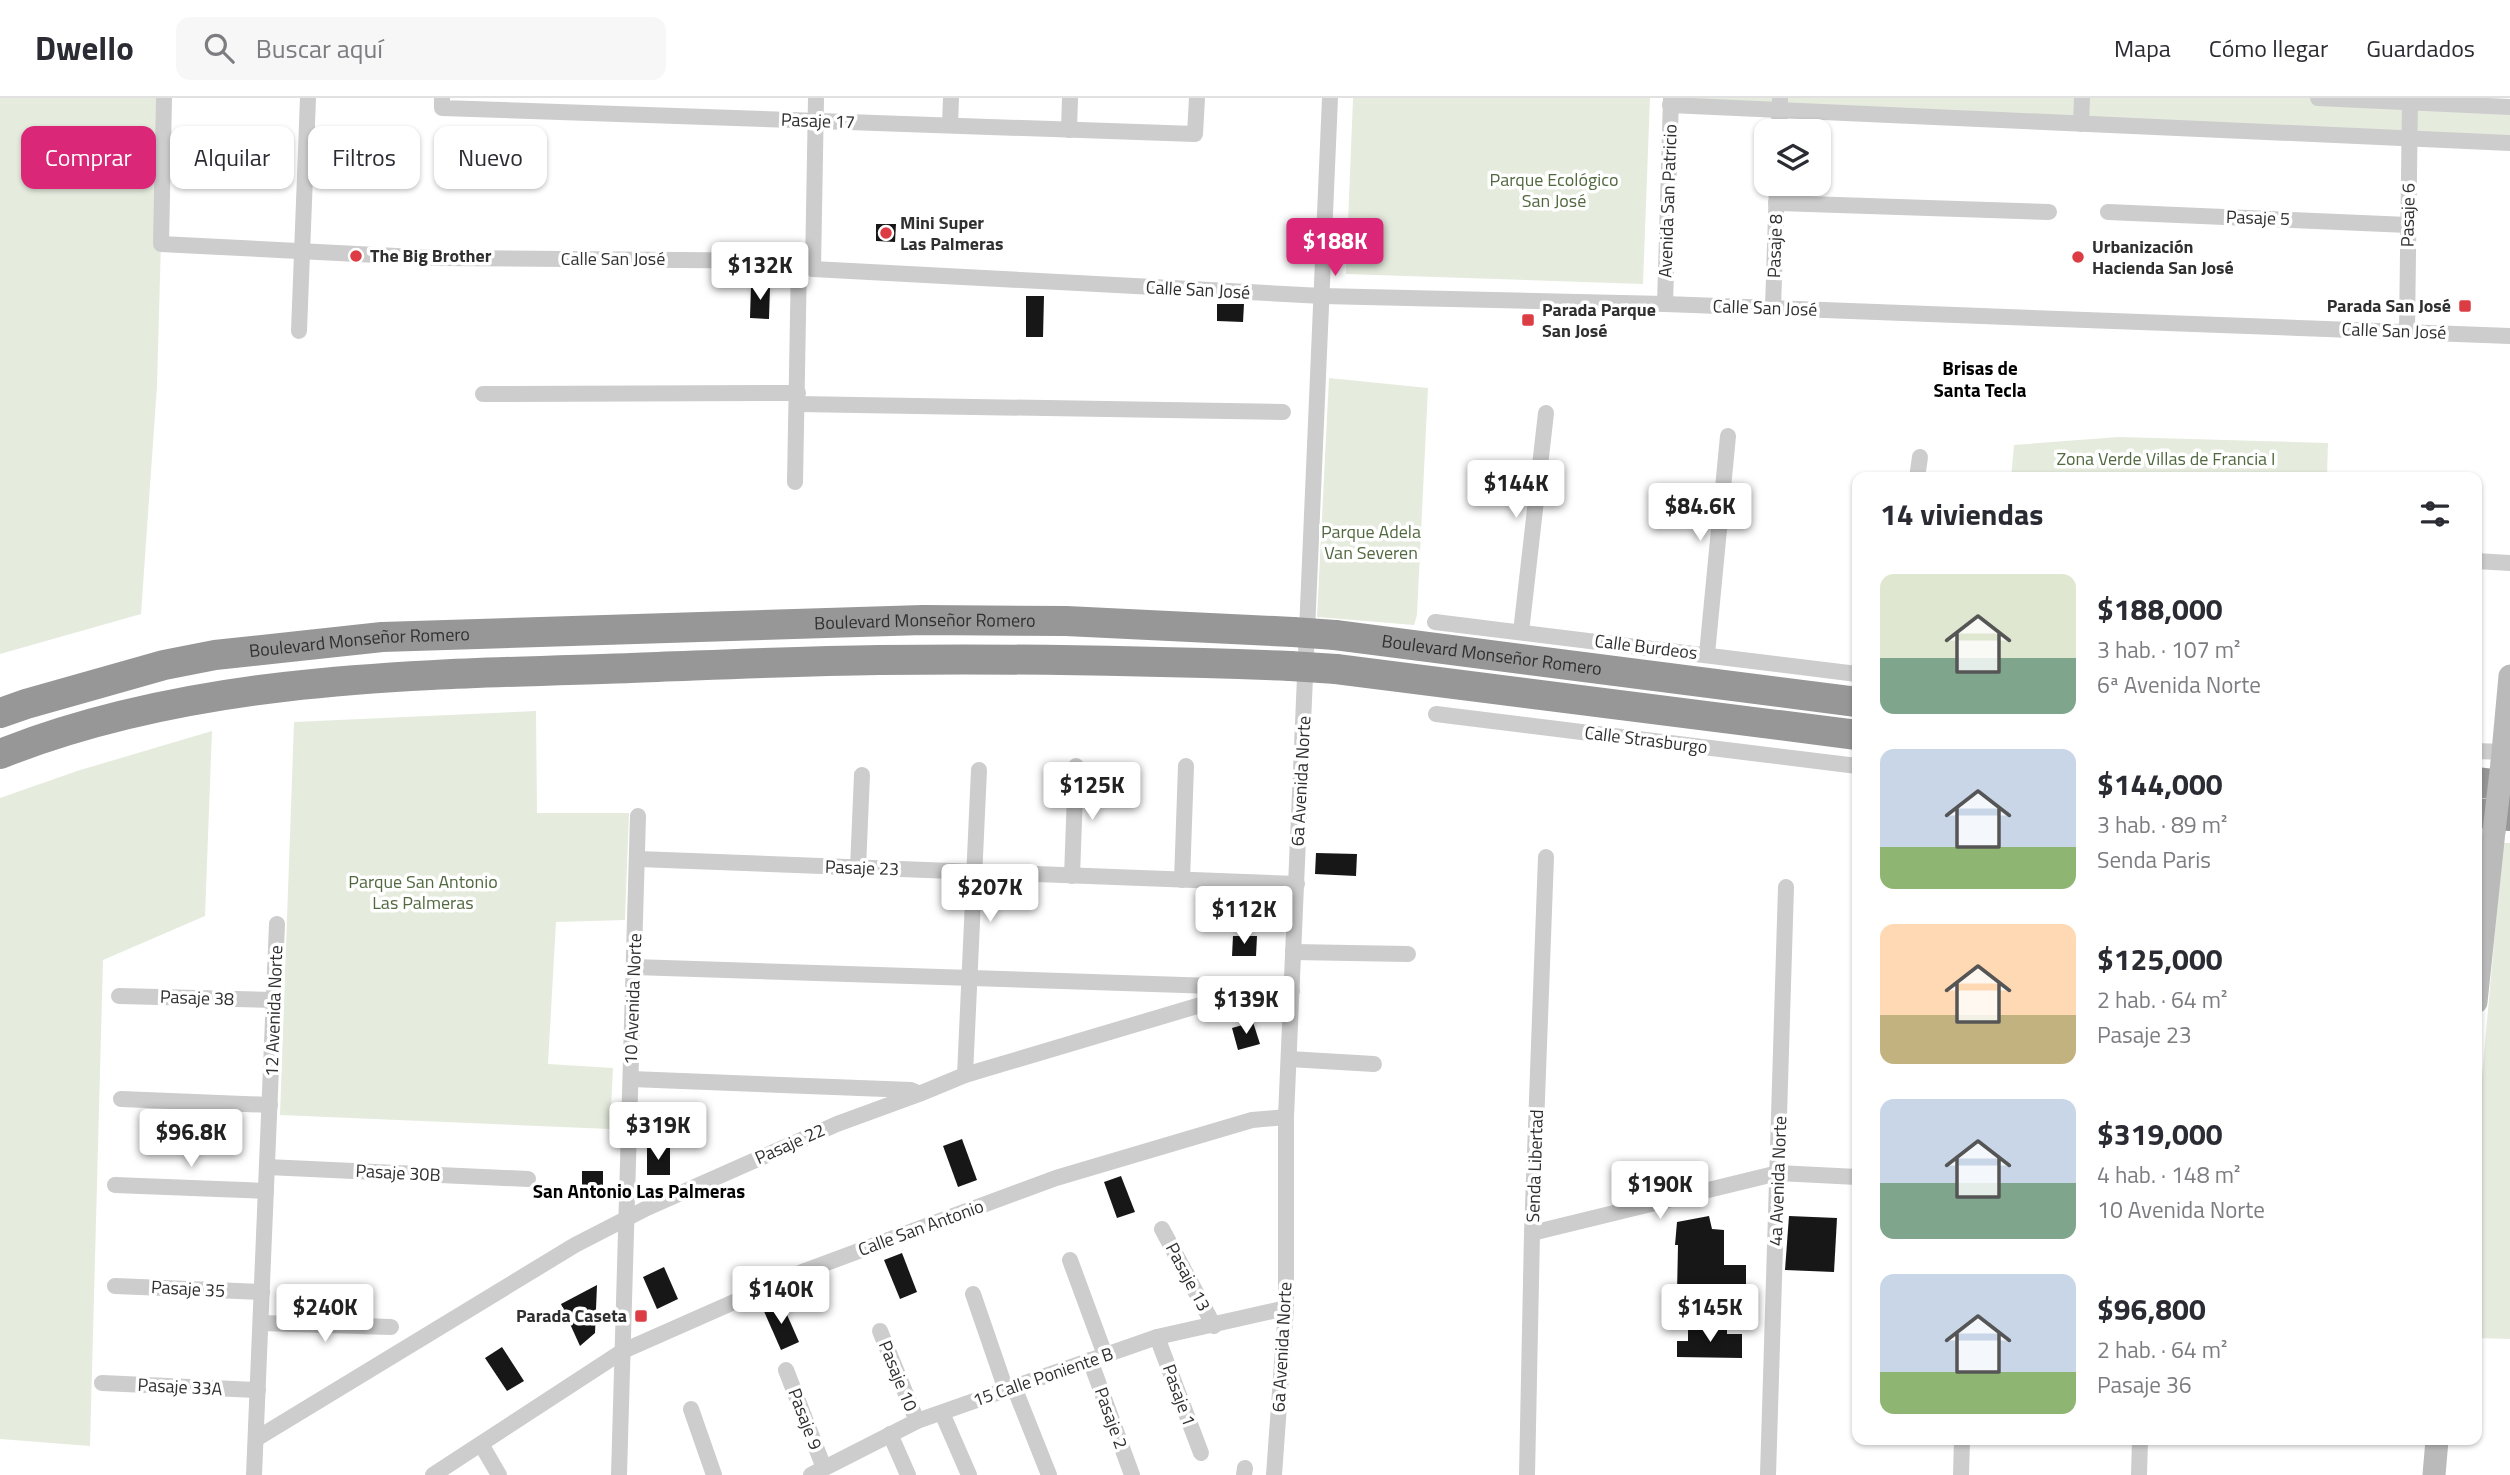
<!DOCTYPE html>
<html lang="es">
<meta charset="utf-8">
<style>
body{margin:0;font-family:"Titillium Web",sans-serif;background:#f7f7f7;color:#2b2b33;height:100vh;display:flex;flex-direction:column;font-size:26px;white-space:nowrap}
*{box-sizing:border-box;margin:0}
p{font-size:23px;color:#7c7c81}
.icon{flex:none;width:38px;height:38px;fill:none;stroke:currentColor;stroke-width:2;stroke-linecap:round;stroke-linejoin:round}
.map{position:relative;flex:1;overflow:hidden}
.drawer{position:absolute;left:1852px;top:374px;width:630px;height:973px;display:flex;flex-direction:column;background:#fff;border-radius:14px;box-shadow:0 2px 5px #0004}
.drawer>*{flex:none}
.guide{position:absolute;left:21px;top:28px;width:665px;height:63px;display:flex;gap:14px}
.tools{position:absolute;left:1754px;top:21px;display:grid;gap:14px}
.tools a{display:grid;place-items:center;width:77px;height:77px;border-radius:14px;background:#fff;box-shadow:0 2px 5px #0004;font-size:35px}
.price{position:absolute;translate:-50% -60px;padding:0 16px;border-radius:7px;background:#fff;color:#222;font-size:23px;line-height:46px;filter:drop-shadow(0 2px 4px #0008)}
.price::after{content:'';position:absolute;left:50%;top:42px;width:21px;height:16px;margin-left:-10px;background:inherit;clip-path:polygon(0 0,100% 0,50% 100%)}
.price.current{background:#db2777;color:#fff}
ul{padding:0;list-style:none}
li{display:flex;align-items:center;gap:21px;height:175px;padding:0 28px}
li span{display:grid;place-items:center;flex:none;width:196px;height:140px;border-radius:14px;color:#555}
li>.icon{margin-inline-start:auto}
span .icon{width:84px;height:84px;fill:#fffc;stroke-width:1}
li b{font-size:30px}
h2{display:flex;justify-content:space-between;align-items:center;height:84px;padding:0 28px;font-size:30px}
.tag{padding:0 24px;border-radius:14px;background:#fff;box-shadow:0 2px 5px #0004;font-size:24px;line-height:63px}
.tag.current{background:#db2777;color:#fff}
header{display:flex;align-items:center;gap:42px;box-sizing:border-box;height:98px;padding:0 35px;background:#fff;border-bottom:2px solid #e1e1e2}
header strong{font-size:33px}
nav{display:flex;gap:38px;margin-inline-start:auto;font-size:24px}
.search{width:490px;height:63px;background:#f7f7f7;display:flex;align-items:center;gap:18px;box-sizing:border-box;padding:0 24px;border-radius:14px;color:#7c7c81;font-size:26px}
.map>svg:first-child{display:block}
.green{fill:#e5ecde}
.building{fill:#171717}
.lines{fill:none;stroke-linecap:round;stroke-linejoin:round}
.street{stroke:#cdcdcd;stroke-width:16}
.secondary{stroke:#bababa;stroke-width:23}
.highway{stroke:#979797;stroke-width:30}
.secondary-bridge{stroke:#bababa;stroke-width:23}
.highway-bridge{stroke:#979797;stroke-width:30}
.poi-dot{fill:#dc3c43;stroke:#fff;stroke-width:2.5}
.labels{text-anchor:middle;stroke-width:7;stroke-linejoin:round;paint-order:stroke}
.street-label{font-size:18px;fill:#303030;stroke:#fff}
.park-label{font-size:18px;fill:#52693f;stroke:#fff}
.poi-label{font-size:18px;font-weight:bold;fill:#303030;stroke:#fff;text-anchor:start}
.neighbourhood-label{font-size:19px;font-weight:bold;fill:#000;stroke:#fff}
</style>
<header>
<strong>Dwello</strong>
<div class="search"><svg class="icon" aria-label="search" viewBox="0 0 24 24"><circle cx="10" cy="10" r="6"/><path d="M15 15l6 6"/></svg>Buscar aquí</div>
<nav><a>Mapa</a><a>Cómo llegar</a><a>Guardados</a></nav>
</header>
<div class="map">
<svg width="2510" height="1377" viewBox="0 0 2510 1377">
<rect width="100%" height="100%" fill="#fff"/>
<g class="green">
<polygon points="0,0 165,0 157,288 141,516 0,556"/>
<polygon points="1353,0 1650,0 1643,186 1346,176"/>
<polygon points="1682,0 2313,0 2510,9 2510,45"/>
<polygon points="1329,280 1428,290 1417,517 1414,527 1317,519"/>
<polygon points="2118,339 2328,345 2327,380 2011,380 2014,347"/>
<polygon points="536,613 537,715 629,715 625,822 556,824 548,966 613,970 610,1031 280,1017 294,624"/>
<polygon points="212,633 205,818 103,862 90,1348 0,1341 0,700 77,673"/>
<polygon points="2503,745 2510,745 2510,1241 2476,1240 2476,1045"/>
</g>
<g class="building">
<polygon points="876,126 896,126 895,144 876,143"/>
<polygon points="751,187 770,188 769,221 750,220"/>
<polygon points="1026,198 1044,198 1043,239 1026,239"/>
<polygon points="1217,206 1244,206 1243,224 1217,223"/>
<polygon points="1316,755 1357,756 1356,778 1315,776"/>
<polygon points="1233,838 1257,838 1256,858 1232,858"/>
<polygon points="1253,924 1260,946 1238,952 1232,930"/>
<polygon points="962,1041 977,1082 958,1089 943,1048"/>
<rect x="647" y="1050" width="23" height="27"/>
<rect x="582" y="1073" width="21" height="17"/>
<polygon points="1121,1078 1135,1114 1117,1120 1104,1084"/>
<polygon points="1709,1118 1712,1131 1724,1132 1724,1167 1746,1167 1746,1195 1677,1195 1678,1147 1675,1147 1677,1124"/>
<polygon points="1789,1118 1837,1120 1834,1174 1785,1172"/>
<polygon points="902,1155 917,1194 900,1201 884,1162"/>
<polygon points="664,1169 678,1201 657,1211 643,1179"/>
<polygon points="597,1187 595,1235 580,1248 561,1206"/>
<polygon points="781,1203 799,1244 781,1252 763,1211"/>
<polygon points="1688,1228 1727,1229 1727,1236 1742,1236 1742,1260 1677,1259 1677,1243 1688,1243"/>
<polygon points="502,1249 524,1283 507,1293 485,1260"/>
</g>
<g class="lines">
<g class="street">
<polyline points="164,0 161,146 436,160 799,163 813,171 1322,198 1665,206 2510,238"/>
<polyline points="442,0 442,10 1195,36 1197,0"/>
<polyline points="2318,0 2510,9"/>
<polyline points="1670,7 2510,45"/>
<polyline points="2081,26 2082,0"/>
<polyline points="950,27 951,0"/>
<polyline points="1069,32 1070,0"/>
<polyline points="1779,33 1780,0"/>
<polyline points="1776,105 2049,114"/>
<polyline points="2108,114 2408,127"/>
<polyline points="813,171 816,0"/>
<polyline points="1665,206 1671,0"/>
<polyline points="1773,210 1777,86"/>
<polyline points="299,233 308,0"/>
<polyline points="2407,233 2410,0"/>
<polyline points="483,296 798,295"/>
<polyline points="798,306 1283,314"/>
<polyline points="1917,380 1920,359"/>
<polyline points="795,384 799,163"/>
<polyline points="2476,463 2510,465"/>
<polyline points="1435,524 1857,576"/>
<polyline points="1521,534 1546,315"/>
<polyline points="1707,556 1728,338"/>
<polyline points="1436,616 1857,668"/>
<polyline points="2476,653 2503,654"/>
<polyline points="638,761 1297,786"/>
<polyline points="858,770 862,677"/>
<polyline points="1072,778 1076,668"/>
<polyline points="1182,782 1186,668"/>
<polyline points="1293,854 1408,856"/>
<polyline points="634,869 1244,889"/>
<polyline points="119,898 274,902"/>
<polyline points="1289,961 1374,966"/>
<polyline points="965,977 979,672"/>
<polyline points="631,981 911,992 918,995"/>
<polyline points="121,1001 270,1007"/>
<polyline points="267,1069 528,1081"/>
<polyline points="115,1087 266,1093"/>
<polyline points="1162,1131 1214,1228"/>
<polyline points="1532,1135 1778,1075 1857,1079"/>
<polyline points="1070,1162 1105,1257"/>
<polyline points="115,1188 262,1194"/>
<polyline points="973,1196 1006,1292"/>
<polyline points="261,1225 391,1229"/>
<polyline points="880,1233 917,1323"/>
<polyline points="1157,1239 1201,1355"/>
<polyline points="1090,1262 1132,1377"/>
<polyline points="786,1272 824,1370"/>
<polyline points="102,1285 258,1292"/>
<polyline points="1014,1289 1049,1377"/>
<polyline points="691,1311 714,1377"/>
<polyline points="942,1315 969,1377"/>
<polyline points="890,1336 908,1377"/>
<polyline points="256,1341 575,1147 647,1110 837,1026 919,996 965,977 1261,889 1292,893"/>
<polyline points="481,1346 499,1377"/>
<polyline points="254,1377 277,826"/>
<polyline points="433,1377 623,1253 802,1174 1056,1080 1252,1022 1286,1019"/>
<polyline points="619,1377 638,718"/>
<polyline points="811,1377 917,1323 1014,1289 1157,1239 1286,1210"/>
<polyline points="1244,1377 1245,1370"/>
<polyline points="1274,1377 1286,1210 1286,1019 1330,0"/>
<polyline points="1527,1377 1532,1135 1546,759"/>
<polyline points="1768,1377 1786,789"/>
<polyline points="1961,1377 1962,1342"/>
<polyline points="2139,1377 2140,1342"/>
</g>
<g class="secondary">
<polyline points="2502,665 2510,578"/>
<polyline points="2476,904 2494,733"/>
<polyline points="2434,1377 2437,1342"/>
</g>
<g class="highway">
<path id="s1" d="M1335 537 1857 604"/>
<polyline points="1336,571 1857,637"/>
<path id="s2" d="M0 615 26 606 164 567 215 557 382 539 923 522 1066 523 1293 534"/>
<path d="M0 656C200 577 419 577 631 570 714 567 796 563 879 562 1016 560 1153 563 1290 568"/>
<polyline points="2476,684 2510,688"/>
<polyline points="2476,715 2510,718"/>
</g>
<polyline class="secondary-bridge" points="2494,733 2502,665"/>
<g class="highway-bridge">
<polyline points="1293,534 1335,537"/>
<polyline points="1290,568 1336,571"/>
</g>
</g>
<g class="poi-dot">
<circle cx="886" cy="135" r="7"/>
<circle cx="356" cy="158" r="7"/>
<circle cx="2078" cy="159" r="7"/>
<rect x="2458" y="201" width="14" height="14" rx="3.5"/>
<rect x="1521" y="215" width="14" height="14" rx="3.5"/>
<rect x="634" y="1211" width="14" height="14" rx="3.5"/>
</g>
<g class="labels">
<g class="street-label">
<text transform="translate(818 23) rotate(2)" y="6">Pasaje 17</text>
<text transform="translate(1668 103) rotate(-88)" y="6">Avenida San Patricio</text>
<text transform="translate(2408 117) rotate(-89)" y="6">Pasaje 6</text>
<text transform="translate(2258 120) rotate(2)" y="6">Pasaje 5</text>
<text transform="translate(1775 148) rotate(-88)" y="6">Pasaje 8</text>
<text x="613" y="167">Calle San José</text>
<text transform="translate(1198 192) rotate(3)" y="6">Calle San José</text>
<text transform="translate(1765 210) rotate(2)" y="6">Calle San José</text>
<text transform="translate(2394 233) rotate(2)" y="6">Calle San José</text>
<text dy="6" stroke="none"><textPath href="#s2" startOffset="934">Boulevard Monseñor Romero</textPath></text>
<text dy="6" stroke="none"><textPath href="#s2" startOffset="368">Boulevard Monseñor Romero</textPath></text>
<text transform="translate(1646 549) rotate(7)" y="6">Calle Burdeos</text>
<text dy="6" stroke="none"><textPath href="#s1" startOffset="158">Boulevard Monseñor Romero</textPath></text>
<text transform="translate(1646 642) rotate(7)" y="6">Calle Strasburgo</text>
<text transform="translate(1301 683) rotate(-87)" y="6">6a Avenida Norte</text>
<text transform="translate(862 770) rotate(2)" y="6">Pasaje 23</text>
<text transform="translate(197 900) rotate(2)" y="6">Pasaje 38</text>
<text transform="translate(633 901) rotate(-88)" y="6">10 Avenida Norte</text>
<text transform="translate(274 913) rotate(-88)" y="6">12 Avenida Norte</text>
<text transform="translate(790 1046) rotate(-24)" y="6">Pasaje 22</text>
<text transform="translate(1535 1068) rotate(-88)" y="6">Senda Libertad</text>
<text transform="translate(398 1075) rotate(3)" y="6">Pasaje 30B</text>
<text transform="translate(1778 1083) rotate(-88)" y="6">4a Avenida Norte</text>
<text transform="translate(921 1130) rotate(-20)" y="6">Calle San Antonio</text>
<text transform="translate(1188 1179) rotate(62)" y="6">Pasaje 13</text>
<text transform="translate(188 1191) rotate(3)" y="6">Pasaje 35</text>
<text transform="translate(1282 1249) rotate(-87)" y="6">6a Avenida Norte</text>
<text transform="translate(898 1278) rotate(68)" y="6">Pasaje 10</text>
<text transform="translate(1043 1279) rotate(-19)" y="6">15 Calle Poniente B</text>
<text transform="translate(180 1289) rotate(3)" y="6">Pasaje 33A</text>
<text transform="translate(1179 1297) rotate(70)" y="6">Pasaje 1</text>
<text transform="translate(1111 1320) rotate(70)" y="6">Pasaje 2</text>
<text transform="translate(805 1321) rotate(69)" y="6">Pasaje 9</text>
</g>
<g class="park-label">
<text x="1554" y="88">Parque Ecológico<tspan x="1554" dy="21">San José</tspan></text>
<text x="2166" y="367">Zona Verde Villas de Francia I</text>
<text x="1371" y="440">Parque Adela<tspan x="1371" dy="21">Van Severen</tspan></text>
<text x="423" y="790">Parque San Antonio<tspan x="423" dy="21">Las Palmeras</tspan></text>
</g>
<g class="poi-label">
<text x="900" y="131">Mini Super<tspan x="900" dy="21">Las Palmeras</tspan></text>
<text x="2092" y="155">Urbanización<tspan x="2092" dy="21">Hacienda San José</tspan></text>
<text x="370" y="164">The Big Brother</text>
<text x="2451" y="214" text-anchor="end">Parada San José</text>
<text x="1542" y="218">Parada Parque<tspan x="1542" dy="21">San José</tspan></text>
<text x="627" y="1224" text-anchor="end">Parada Caseta</text>
</g>
<g class="neighbourhood-label">
<text x="1980" y="277">Brisas de<tspan x="1980" dy="22">Santa Tecla</tspan></text>
<text x="639" y="1100">San Antonio Las Palmeras</text>
</g>
</g>
</svg>
<div class="tools">
<a><svg class="icon" aria-label="layers" viewBox="0 0 24 24"><path d="M12 4l9 5-9 5-9-5zM3 14l9 5 9-5"/></svg></a>
</div>
<b class="price current" style="left:1335px;top:180px">$188K</b>
<b class="price" style="left:760px;top:204px">$132K</b>
<b class="price" style="left:1516px;top:422px">$144K</b>
<b class="price" style="left:1700px;top:445px">$84.6K</b>
<b class="price" style="left:1092px;top:724px">$125K</b>
<b class="price" style="left:990px;top:826px">$207K</b>
<b class="price" style="left:1244px;top:848px">$112K</b>
<b class="price" style="left:1246px;top:938px">$139K</b>
<b class="price" style="left:658px;top:1064px">$319K</b>
<b class="price" style="left:191px;top:1071px">$96.8K</b>
<b class="price" style="left:1660px;top:1123px">$190K</b>
<b class="price" style="left:781px;top:1228px">$140K</b>
<b class="price" style="left:325px;top:1246px">$240K</b>
<b class="price" style="left:1710px;top:1246px">$145K</b>
<div class="guide">
<a class="tag current">Comprar</a>
<a class="tag">Alquilar</a>
<a class="tag">Filtros</a>
<a class="tag">Nuevo</a>
</div>
<section class="drawer">
<h2>14 viviendas<svg class="icon" aria-label="filters" viewBox="0 0 24 24"><path d="M4 7h16M4 17h16"/><circle cx="9" cy="7" r="2"/><circle cx="15" cy="17" r="2"/></svg></h2>
<ul>
<li><span style="background:linear-gradient(#dfe7d0 60%,#7fa58c 0)"><svg class="icon" aria-label="home" viewBox="0 0 24 24"><path d="M3 11l9-7 9 7M6 9v11h12V9"/></svg></span><div><b>$188,000</b><p>3 hab. · 107 m²</p><p>6ª Avenida Norte</p></div></li>
<li><span style="background:linear-gradient(#c9d6e8 70%,#8fb573 0)"><svg class="icon" aria-label="home" viewBox="0 0 24 24"><path d="M3 11l9-7 9 7M6 9v11h12V9"/></svg></span><div><b>$144,000</b><p>3 hab. · 89 m²</p><p>Senda Paris</p></div></li>
<li><span style="background:linear-gradient(#ffd9b3 65%,#c2b280 0)"><svg class="icon" aria-label="home" viewBox="0 0 24 24"><path d="M3 11l9-7 9 7M6 9v11h12V9"/></svg></span><div><b>$125,000</b><p>2 hab. · 64 m²</p><p>Pasaje 23</p></div></li>
<li><span style="background:linear-gradient(#c9d6e8 60%,#7fa58c 0)"><svg class="icon" aria-label="home" viewBox="0 0 24 24"><path d="M3 11l9-7 9 7M6 9v11h12V9"/></svg></span><div><b>$319,000</b><p>4 hab. · 148 m²</p><p>10 Avenida Norte</p></div></li>
<li><span style="background:linear-gradient(#c9d6e8 70%,#8fb573 0)"><svg class="icon" aria-label="home" viewBox="0 0 24 24"><path d="M3 11l9-7 9 7M6 9v11h12V9"/></svg></span><div><b>$96,800</b><p>2 hab. · 64 m²</p><p>Pasaje 36</p></div></li>
</ul>
</section>
</div>
